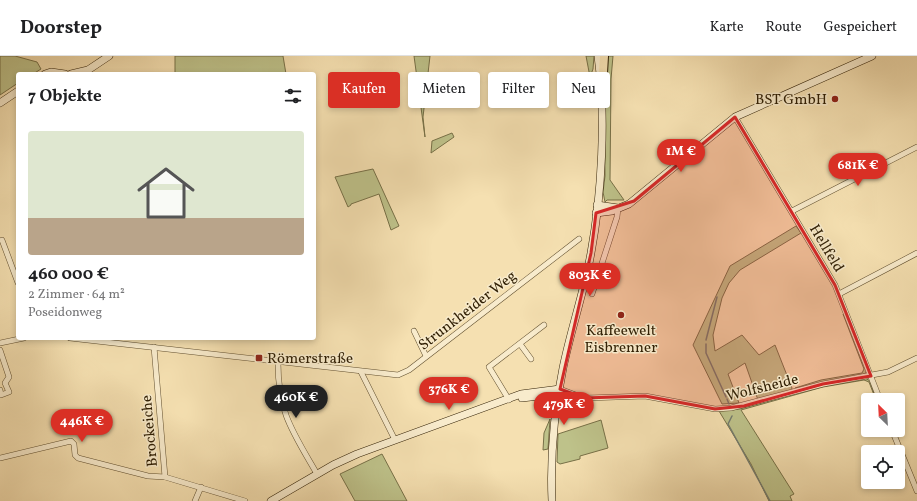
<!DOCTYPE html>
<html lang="de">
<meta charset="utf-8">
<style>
body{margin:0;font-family:Vollkorn,serif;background:#f2f2f2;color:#202124;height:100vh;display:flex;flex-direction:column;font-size:15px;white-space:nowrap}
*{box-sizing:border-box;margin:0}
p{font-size:13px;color:#757577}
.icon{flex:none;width:22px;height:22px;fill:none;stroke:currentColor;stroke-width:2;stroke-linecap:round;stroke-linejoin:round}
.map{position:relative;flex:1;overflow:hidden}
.details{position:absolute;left:16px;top:16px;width:300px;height:268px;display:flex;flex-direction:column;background:#fff;border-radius:4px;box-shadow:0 2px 6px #0003}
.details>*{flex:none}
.hud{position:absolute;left:328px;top:16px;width:380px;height:36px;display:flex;gap:8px}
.needle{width:26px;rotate:336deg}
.tools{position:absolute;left:861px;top:337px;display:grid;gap:8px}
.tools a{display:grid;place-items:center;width:44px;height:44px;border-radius:4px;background:#fff;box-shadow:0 2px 6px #0003;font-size:20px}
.price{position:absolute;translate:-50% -34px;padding:0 9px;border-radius:14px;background:#d93025;color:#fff;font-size:13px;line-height:26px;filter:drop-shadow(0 1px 2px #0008)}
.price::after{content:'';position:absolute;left:50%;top:24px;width:12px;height:9px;margin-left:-6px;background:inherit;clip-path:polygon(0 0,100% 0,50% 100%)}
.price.current{background:#222;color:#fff}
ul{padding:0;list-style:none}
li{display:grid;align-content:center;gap:8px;height:212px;padding:0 12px}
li+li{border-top:1px solid #e0e0e0}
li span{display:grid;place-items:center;height:124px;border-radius:4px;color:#555}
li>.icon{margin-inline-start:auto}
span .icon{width:72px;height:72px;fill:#fffc;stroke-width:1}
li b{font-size:17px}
h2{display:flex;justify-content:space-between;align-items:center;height:48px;padding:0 12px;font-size:17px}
.pill{padding:0 14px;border-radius:4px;background:#fff;box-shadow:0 2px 6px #0003;font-size:14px;line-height:36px}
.pill.current{background:#d93025;color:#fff}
header{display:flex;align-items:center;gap:24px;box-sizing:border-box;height:56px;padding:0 20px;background:#fff;border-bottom:1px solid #e0e0e0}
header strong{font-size:19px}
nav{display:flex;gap:22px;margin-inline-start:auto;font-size:14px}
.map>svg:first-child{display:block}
.green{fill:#bec28a;stroke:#777047}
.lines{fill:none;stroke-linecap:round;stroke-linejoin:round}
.stream{stroke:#747c6f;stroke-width:1.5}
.street-casing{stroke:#614f2f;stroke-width:6}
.secondary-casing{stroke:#301f04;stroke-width:8}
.primary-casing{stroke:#301f04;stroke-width:10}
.street{stroke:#f8ebcc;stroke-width:5}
.secondary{stroke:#f8ebcc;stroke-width:7}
.primary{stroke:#f5e0b1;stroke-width:8}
.marked{fill:#d62828;fill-opacity:0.2;stroke:#d62828;stroke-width:3;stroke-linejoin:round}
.poi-dot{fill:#8f2418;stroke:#f8ebcc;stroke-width:1.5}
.labels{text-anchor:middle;stroke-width:3;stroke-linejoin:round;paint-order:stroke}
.poi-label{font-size:15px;fill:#301f04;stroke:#f8ebcc;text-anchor:end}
.street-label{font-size:15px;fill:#301f04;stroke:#f8ebcc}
</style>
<header>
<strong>Doorstep</strong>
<nav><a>Karte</a><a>Route</a><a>Gespeichert</a></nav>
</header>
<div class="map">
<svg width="917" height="445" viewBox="0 0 917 445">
<rect width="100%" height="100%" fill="#f5e0b1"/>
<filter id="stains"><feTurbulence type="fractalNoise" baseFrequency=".005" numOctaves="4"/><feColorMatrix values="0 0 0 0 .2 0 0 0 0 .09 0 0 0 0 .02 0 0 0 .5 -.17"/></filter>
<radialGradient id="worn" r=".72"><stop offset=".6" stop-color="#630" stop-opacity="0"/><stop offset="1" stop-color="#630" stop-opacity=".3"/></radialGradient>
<g class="green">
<polygon points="0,0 15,0 37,6 41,13 33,18 18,18 18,27 0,39"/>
<polygon points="175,0 283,0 286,18 175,18"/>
<polygon points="414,0 430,0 423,61 425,81"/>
<polygon points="586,0 594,0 593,13 590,21"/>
<polygon points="606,0 613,0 611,23 610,124 624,144 607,144 605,146 603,136 605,120 604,31 605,30 604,27"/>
<polygon points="452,77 454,81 431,97 432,85"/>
<polygon points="373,113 399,170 391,174 379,138 351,148 351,149 348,151 335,121"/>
<polygon points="796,170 801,177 740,214 729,227 722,242 713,279 715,295 742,279 759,299 775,289 792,332 791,335 758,344 745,307 728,318 739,347 722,348 693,289 730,210"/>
<polygon points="845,257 867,314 865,318 797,333 795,332 821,324 862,317 864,313 843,258"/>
<polygon points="865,322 870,325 876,344 869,326 864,324 823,331 741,354 794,438 790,440 792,445 769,445 751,408 719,355 740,353 823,330"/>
<polygon points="550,363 548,393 543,394 544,377"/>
<polygon points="601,364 608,392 580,400 580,403 560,408 557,406 558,378"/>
<polygon points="382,398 407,445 355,445 340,418"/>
</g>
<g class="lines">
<g class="stream">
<polyline points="706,284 717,241"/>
<polyline points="706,288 706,297 726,341"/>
<polyline points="727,343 729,348"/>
<polyline points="732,360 728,368 770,445"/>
</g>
<g class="street-casing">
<g id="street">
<polyline points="735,61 835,229 880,344"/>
<polyline points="792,155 917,91"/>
<polyline points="2,184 18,227"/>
<polyline points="592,238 617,161 618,152"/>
<polyline points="839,238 917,197"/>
<polyline points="414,275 426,300"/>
<polyline points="70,282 398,319 409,314 579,183"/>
<polyline points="0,287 24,282"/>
<polyline points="520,288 531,303"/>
<polyline points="154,291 165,421"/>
<polyline points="0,294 9,321 5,327 9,336 1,339 0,334"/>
<path d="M278 307C278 357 293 376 317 418"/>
<polyline points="361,316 395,384"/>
<polyline points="560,333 581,341"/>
<polyline points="558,343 645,340 715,353 731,352 823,328 888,316 917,302"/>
<polyline points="509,344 489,311 544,269"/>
<polyline points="892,374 917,435"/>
<polyline points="0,402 71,385 74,388 75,399 78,402 148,420 165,421 245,445"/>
<polyline points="195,445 201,431"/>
</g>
</g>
<g class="secondary-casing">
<g id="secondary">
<polyline points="45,18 51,16 65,18"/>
<polyline points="71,18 88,14 109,0"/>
<polyline points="0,47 18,35"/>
<polyline points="597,149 618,152"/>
<polyline points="596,157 612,155 629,148 735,61 872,0"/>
<polyline points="522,342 539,340 558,343"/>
<polyline points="271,445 333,409 357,398 521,338 560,333"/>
<path d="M552 445C550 400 554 356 563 312 571 273 584 236 591 197 602 137 606 60 598 0"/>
</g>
</g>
<g class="primary-casing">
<polyline id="primary" points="603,17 604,0"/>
</g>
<use href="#street" class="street"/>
<use href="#secondary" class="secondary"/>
<use href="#primary" class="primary"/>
</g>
<path class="marked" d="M735 61 835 229 871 320 823 328 744 350 715 353 645 340 584 342 560 333 591 197 596 157 634 145Z"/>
<g class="poi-dot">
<circle cx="835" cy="43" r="4"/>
<circle cx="621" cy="259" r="4"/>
<rect x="255" y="298" width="8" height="8" rx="2"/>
</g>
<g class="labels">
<g class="poi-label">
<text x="827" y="48">BST GmbH</text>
<text x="621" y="279" text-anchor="middle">Kaffeewelt<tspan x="621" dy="17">Eisbrenner</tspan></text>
<text x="267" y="307" text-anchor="start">Römerstraße</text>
</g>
<g class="street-label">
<text transform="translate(827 192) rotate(59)" y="5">Hellfeld</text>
<text transform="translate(467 254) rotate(-38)" y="5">Strunkheider Weg</text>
<text transform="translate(762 331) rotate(-14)" y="5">Wolfsheide</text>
<text transform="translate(149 375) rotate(-95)" y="5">Brockeiche</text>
</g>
</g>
<rect width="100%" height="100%" filter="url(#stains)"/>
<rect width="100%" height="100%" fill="url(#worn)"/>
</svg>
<div class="tools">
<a><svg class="needle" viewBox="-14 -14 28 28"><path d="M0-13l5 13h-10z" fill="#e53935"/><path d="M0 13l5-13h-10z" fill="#757577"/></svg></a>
<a><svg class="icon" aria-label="locate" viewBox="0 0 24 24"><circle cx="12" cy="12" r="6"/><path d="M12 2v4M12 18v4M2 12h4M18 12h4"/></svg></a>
</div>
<b class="price" style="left:681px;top:117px">1M €</b>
<b class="price" style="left:858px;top:131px">681K €</b>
<b class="price" style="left:590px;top:241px">803K €</b>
<b class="price" style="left:449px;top:355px">376K €</b>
<b class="price current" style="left:296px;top:363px">460K €</b>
<b class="price" style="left:564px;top:370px">479K €</b>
<b class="price" style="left:82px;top:387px">446K €</b>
<div class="hud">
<a class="pill current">Kaufen</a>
<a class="pill">Mieten</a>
<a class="pill">Filter</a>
<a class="pill">Neu</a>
</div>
<section class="details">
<h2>7 Objekte<svg class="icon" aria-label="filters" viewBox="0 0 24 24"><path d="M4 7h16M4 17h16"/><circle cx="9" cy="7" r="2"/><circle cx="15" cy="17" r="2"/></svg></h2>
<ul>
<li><span style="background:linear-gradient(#dfe7d0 70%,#b9a48a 0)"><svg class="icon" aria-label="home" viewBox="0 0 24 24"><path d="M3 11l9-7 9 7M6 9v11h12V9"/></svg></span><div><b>460 000 €</b><p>2 Zimmer · 64 m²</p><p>Poseidonweg</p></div></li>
</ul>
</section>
</div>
